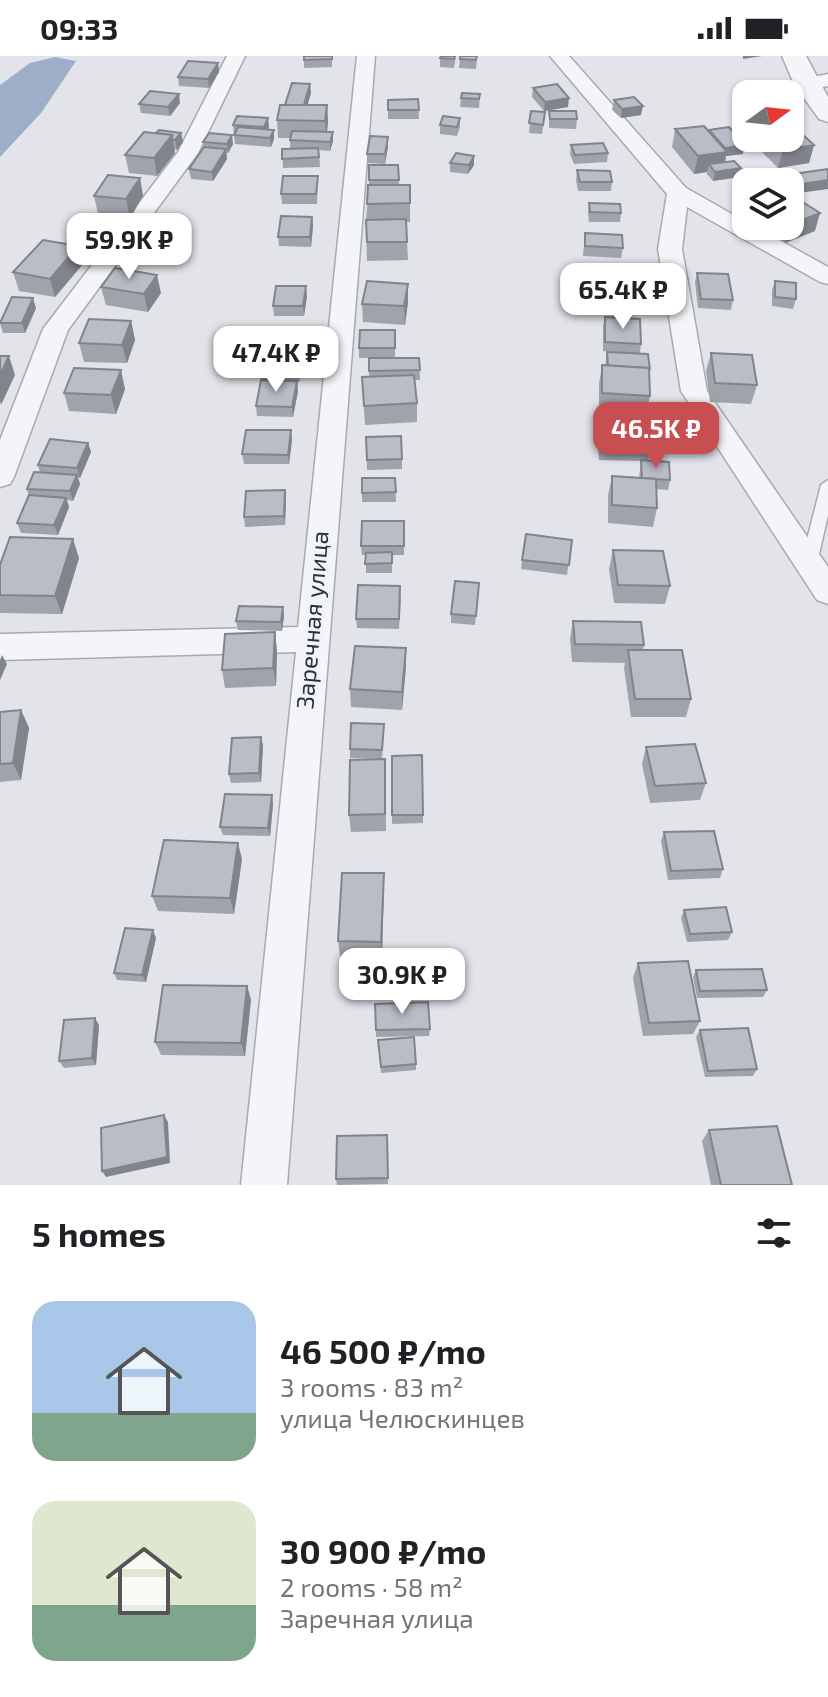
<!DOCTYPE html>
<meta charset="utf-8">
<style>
body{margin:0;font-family:"Exo 2",sans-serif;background:#f6f6f6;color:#202124;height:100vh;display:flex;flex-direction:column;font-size:30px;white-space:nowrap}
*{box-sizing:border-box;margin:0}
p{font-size:26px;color:#757577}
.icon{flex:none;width:44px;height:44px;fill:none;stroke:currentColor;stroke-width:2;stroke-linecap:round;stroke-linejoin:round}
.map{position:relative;height:1129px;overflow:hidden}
.panel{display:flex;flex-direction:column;background:#fff;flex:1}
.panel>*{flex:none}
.needle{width:52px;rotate:75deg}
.tools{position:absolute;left:732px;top:24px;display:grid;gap:16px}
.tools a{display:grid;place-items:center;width:72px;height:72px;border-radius:16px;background:#fff;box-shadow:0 2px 6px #0004;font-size:40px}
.price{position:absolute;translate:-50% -68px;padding:0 18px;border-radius:16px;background:#fff;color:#222;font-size:26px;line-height:52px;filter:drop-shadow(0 2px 4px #0008)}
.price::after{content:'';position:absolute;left:50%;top:48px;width:24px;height:18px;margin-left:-12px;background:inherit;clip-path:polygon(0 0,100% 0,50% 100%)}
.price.on{background:#c74e51;color:#fff}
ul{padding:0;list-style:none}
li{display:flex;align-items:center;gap:24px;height:200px;padding:0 32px}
li span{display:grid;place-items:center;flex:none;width:224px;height:160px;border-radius:24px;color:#555}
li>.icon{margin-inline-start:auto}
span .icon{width:96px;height:96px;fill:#fffc;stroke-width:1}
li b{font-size:34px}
h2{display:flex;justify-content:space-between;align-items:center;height:96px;padding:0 32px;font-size:34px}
.status{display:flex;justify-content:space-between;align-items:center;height:56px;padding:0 40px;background:#fff;direction:ltr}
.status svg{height:22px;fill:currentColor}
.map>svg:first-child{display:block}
.water{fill:#9faec8}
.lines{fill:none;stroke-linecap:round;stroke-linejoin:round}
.service-casing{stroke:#a7aab4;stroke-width:3}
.minor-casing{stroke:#a7aab4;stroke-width:3}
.tertiary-casing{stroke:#a7aab4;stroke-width:3}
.service{fill:#f4f5f8;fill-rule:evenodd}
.minor{fill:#f4f5f8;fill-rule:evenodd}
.tertiary{fill:#f4f5f8;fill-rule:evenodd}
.wall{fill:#9fa3aa}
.shaded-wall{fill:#82848b}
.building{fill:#b9bdc6;stroke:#82848b;stroke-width:2}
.labels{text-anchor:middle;stroke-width:7;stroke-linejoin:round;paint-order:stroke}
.street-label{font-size:24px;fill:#2b3041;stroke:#f1f3f7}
</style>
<div class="status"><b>09:33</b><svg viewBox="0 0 49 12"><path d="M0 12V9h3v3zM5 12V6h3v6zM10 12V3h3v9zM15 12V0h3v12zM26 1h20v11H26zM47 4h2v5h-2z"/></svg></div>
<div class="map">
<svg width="828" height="1129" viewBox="0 0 828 1129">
<rect width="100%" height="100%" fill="#e2e4ea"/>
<polygon class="water" points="55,1 76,5 41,57 0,101 0,29 30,7"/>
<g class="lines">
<g class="service-casing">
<polygon id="service" points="828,424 828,459 817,507 809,513 801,507 821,429"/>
</g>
<g class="minor-casing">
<g id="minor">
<polygon points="227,0 245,0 198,97 68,274 14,421 10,428 0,431 0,384 43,273 178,96"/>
<polygon points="357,0 375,0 287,1129 241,1129 296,596 0,604 0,578 298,571"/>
<polygon points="550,0 569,0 686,132 746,166 746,170 754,170 828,211 828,228 820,226 687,151 682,193 707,335 828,511 828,548 817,544 681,335 658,193 667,138"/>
<polygon points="828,18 828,30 806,34 796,28 799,24"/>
</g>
</g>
<g class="tertiary-casing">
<polygon id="tertiary" points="782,0 806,0 828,41 828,66 819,63 794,28"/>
</g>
<use href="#service" class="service"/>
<use href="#minor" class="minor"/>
<use href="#tertiary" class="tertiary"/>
</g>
<g class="wall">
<polygon points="304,0 332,0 332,11 304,12"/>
<polygon points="456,0 454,12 440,11 440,2"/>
<polygon points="477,0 476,13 459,12 460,3"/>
<polygon points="218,7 219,16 209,32 179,30 178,21"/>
<polygon points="533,32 568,51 544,55 532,41"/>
<polygon points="311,37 307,49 327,49 328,66 327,76 333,76 333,85 330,95 319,94 320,111 283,112 282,93 290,93 290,82 278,82 277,64 285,49"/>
<polygon points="480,38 479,52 460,51 461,42"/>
<polygon points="418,43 419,63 388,63 388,44"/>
<polygon points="614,44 641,59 621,62 612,54"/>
<polygon points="180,47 170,60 141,57 139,48"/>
<polygon points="531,55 545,56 542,78 529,77"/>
<polygon points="549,55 577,63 576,73 549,72"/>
<polygon points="268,62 268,74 274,74 274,83 271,91 235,88 233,69"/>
<polygon points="460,62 460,71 457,80 440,78 440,69"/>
<polygon points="675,73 709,75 743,98 726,100 725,106 741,112 739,121 713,125 707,118 707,116 694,118 672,91"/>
<polygon points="156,77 181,77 183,86 177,94 174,93 175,97 157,120 129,117 125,99"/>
<polygon points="388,81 388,90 385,108 367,107 367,98"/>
<polygon points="748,82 790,82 814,89 809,107 778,112"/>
<polygon points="203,86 233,88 228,97 226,97 227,103 213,125 191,123 189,113 204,92"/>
<polygon points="571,89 608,97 607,106 574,108 570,98"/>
<polygon points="474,100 474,109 468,118 450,116 450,107"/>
<polygon points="369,109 398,109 399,129 410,129 410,166 406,166 408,204 367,205 366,164 369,129"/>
<polygon points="828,113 792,138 790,136 790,126 784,126 786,119"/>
<polygon points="577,114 612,126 611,135 578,135 576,124"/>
<polygon points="318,120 317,148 282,148 281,138"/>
<polygon points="140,122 143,140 130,162 98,158 94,140"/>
<polygon points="790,138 815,175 785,187 759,170 790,170"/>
<polygon points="589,147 621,157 620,166 589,166 588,157"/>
<polygon points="312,161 313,170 311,191 279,190 278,181"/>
<polygon points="181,173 169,192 145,189 143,180"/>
<polygon points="585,177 623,192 621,202 583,200"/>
<polygon points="83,208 55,241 19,235 13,216"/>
<polygon points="597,211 638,239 635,258 594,255 595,229"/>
<polygon points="697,217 733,244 731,254 698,252 695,226"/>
<polygon points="775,225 796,243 793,253 772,250 772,234"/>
<polygon points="101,231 161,237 148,256 106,249"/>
<polygon points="307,240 304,260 274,260 273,250"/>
<polygon points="408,246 405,269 363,266 362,248"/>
<polygon points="36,252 25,277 3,277 0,267"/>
<polygon points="605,261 641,288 640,297 650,314 650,340 646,359 599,356 599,328 602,309 605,310 607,296 630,297 603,295 603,270"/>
<polygon points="131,265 135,284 127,307 84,306 79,287"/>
<polygon points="395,274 395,302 359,302 359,292"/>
<polygon points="301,291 302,301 299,326 297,326 298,335 293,361 257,360 256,350 261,325 259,315"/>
<polygon points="711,297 757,329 751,348 710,346 706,315"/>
<polygon points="369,302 419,302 420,324 415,324 417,347 417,366 365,369 362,321 369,321"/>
<polygon points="125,333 116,358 69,355 64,337"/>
<polygon points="600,360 652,386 648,405 670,424 668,434 656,433 657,452 653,471 608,467 608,439 612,420 639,422 641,405 599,404 597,379"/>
<polygon points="366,381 402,403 402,413 367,414"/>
<polygon points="292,384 289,408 244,408 242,398"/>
<polygon points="88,387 91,396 80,422 78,422 80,428 73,445 67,444 69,451 58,479 21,477 17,467 29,440 27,433 40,417 38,409"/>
<polygon points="395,422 396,446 362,446 362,437"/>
<polygon points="286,443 285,469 245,471 244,461"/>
<polygon points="404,465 404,499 392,499 392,517 366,517 366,499 362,499 361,490"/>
<polygon points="526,478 572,484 567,519 521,513"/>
<polygon points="613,494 670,530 665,548 614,547 609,513"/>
<polygon points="79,502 62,558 0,557 0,509"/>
<polygon points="479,527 475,569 451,567 451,558"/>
<polygon points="401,540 399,573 357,572 356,563"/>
<polygon points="283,551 284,560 282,575 238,574 236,565"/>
<polygon points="573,565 644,589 643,594 691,643 686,661 631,661 624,612 625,607 572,606 570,583"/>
<polygon points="277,594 276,630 225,632 222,614"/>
<polygon points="406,610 402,654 351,651 350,633"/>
<polygon points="21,654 29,672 21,724 0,726 0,656"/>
<polygon points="384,668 382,703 350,702 350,693"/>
<polygon points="261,681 263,690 261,726 231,727 229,718"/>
<polygon points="646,691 706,727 700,744 650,747 642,708"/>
<polygon points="392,700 423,759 423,767 392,768"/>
<polygon points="385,703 386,775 351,776 349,759"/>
<polygon points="273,748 270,780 223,779 220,771"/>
<polygon points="664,776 723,813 720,822 668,824 661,785"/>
<polygon points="242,803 234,858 158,855 152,840"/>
<polygon points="384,817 382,901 340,900 338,885"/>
<polygon points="684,854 732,876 728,884 687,886 681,862"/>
<polygon points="156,882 146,926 117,924 114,917"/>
<polygon points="638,907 700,965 693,978 643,980 633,922"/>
<polygon points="696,914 767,934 763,941 697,942 693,921"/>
<polygon points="247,930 251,944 245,1000 161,999 155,986"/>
<polygon points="375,948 430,973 429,980 376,981"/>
<polygon points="99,969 96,1009 64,1012 59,1005"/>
<polygon points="700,974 757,1013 753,1020 705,1021 696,981"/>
<polygon points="378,984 416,1008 416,1014 381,1017"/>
<polygon points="709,1074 792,1129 711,1129 702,1085"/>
<polygon points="387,1079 388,1128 337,1129 336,1123"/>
</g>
<g class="shaded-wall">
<polygon points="743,0 762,0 743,3"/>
<polygon points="218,7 219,16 209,32 208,23"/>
<polygon points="310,28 311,37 304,61 303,52"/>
<polygon points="179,38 180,47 170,60 168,51"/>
<polygon points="569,42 568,51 544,55 545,46"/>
<polygon points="327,49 328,66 326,82 325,65"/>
<polygon points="643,50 641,59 621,62 622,53"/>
<polygon points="268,62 269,71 265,80 264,71"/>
<polygon points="274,74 274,83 271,91 270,82"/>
<polygon points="333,76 333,85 330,95 330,86"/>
<polygon points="181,77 183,86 177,94 175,84"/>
<polygon points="172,79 175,97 157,120 154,102"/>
<polygon points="232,79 233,88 228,97 227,88"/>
<polygon points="388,81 388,90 385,108 385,98"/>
<polygon points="745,89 743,98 726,100 723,114 709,108 707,116 694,118 698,100 725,92"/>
<polygon points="814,89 809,107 778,112 783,94"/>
<polygon points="226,93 227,103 213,125 212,116"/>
<polygon points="474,100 474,109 468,118 469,109"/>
<polygon points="741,112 739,121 713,125 715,116"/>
<polygon points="140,122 143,140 130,162 126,143"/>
<polygon points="828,124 828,133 792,138 795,129"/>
<polygon points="820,157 815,175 785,187 790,169"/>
<polygon points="312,161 313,170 311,191 310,181"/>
<polygon points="180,164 181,173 169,192 168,182"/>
<polygon points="78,190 83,208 55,241 50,223"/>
<polygon points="157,219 161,237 148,256 144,238"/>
<polygon points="408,228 408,246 405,269 404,250"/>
<polygon points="306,230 307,240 304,260 303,250"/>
<polygon points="33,242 36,252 25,277 22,267"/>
<polygon points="131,265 135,284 127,307 122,289"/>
<polygon points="301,291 302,301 299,326 298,316"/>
<polygon points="9,300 15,319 1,349 0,345 0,319"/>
<polygon points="121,314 125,333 116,358 111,339"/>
<polygon points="297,325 298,335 293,361 292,351"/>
<polygon points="291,374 292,384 289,408 288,399"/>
<polygon points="88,387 91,396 80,422 77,412"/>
<polygon points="77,419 80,428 73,445 70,435"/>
<polygon points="285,434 286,443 285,469 284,460"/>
<polygon points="66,442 69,451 58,479 54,469"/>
<polygon points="73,483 79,502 62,558 55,540"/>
<polygon points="283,551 284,560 282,575 281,566"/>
<polygon points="275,576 277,594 276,630 273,612"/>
<polygon points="406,592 406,610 402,654 402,636"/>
<polygon points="2,599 7,608 0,624 0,604"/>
<polygon points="21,654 29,672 21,724 13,707"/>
<polygon points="261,681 263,690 261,726 259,717"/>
<polygon points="272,739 273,748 270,780 268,772"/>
<polygon points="238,787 242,803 234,858 230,842"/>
<polygon points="384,817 384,833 382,901 381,886"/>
<polygon points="153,874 156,882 146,926 142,919"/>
<polygon points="247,930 251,944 245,1000 241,987"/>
<polygon points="95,962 99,969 96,1009 92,1002"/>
<polygon points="164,1059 168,1066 170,1107 106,1121 102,1115"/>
</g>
<g class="building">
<polygon points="304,0 332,0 332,3 304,4"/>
<polygon points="441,0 455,0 454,3 440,2"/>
<polygon points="460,0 477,0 476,4 460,3"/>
<polygon points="188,5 218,7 208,23 178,21"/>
<polygon points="292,27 310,28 304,49 285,49"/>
<polygon points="557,28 569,42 545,46 533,32"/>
<polygon points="150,35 179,38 168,51 139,48"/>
<polygon points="462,37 480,38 479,43 461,42"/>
<polygon points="634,41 643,50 622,53 614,44"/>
<polygon points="418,43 419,54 388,54 388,44"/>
<polygon points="280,49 327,49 325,65 277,64"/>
<polygon points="531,55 545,56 543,69 529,67"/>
<polygon points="549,55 576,55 577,63 550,63"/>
<polygon points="237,60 268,62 264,71 233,69"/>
<polygon points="443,60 460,62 457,71 440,69"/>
<polygon points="790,67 814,89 783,94 770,82 790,82"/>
<polygon points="704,70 727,96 698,100 675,73"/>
<polygon points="238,71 274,74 270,82 234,79"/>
<polygon points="729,71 745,89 725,92 709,74"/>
<polygon points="159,74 181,77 175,84 172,84 172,79 156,77"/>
<polygon points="292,75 333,76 330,86 290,84"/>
<polygon points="144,76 172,79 154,102 125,99"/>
<polygon points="209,77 232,79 227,88 203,86"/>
<polygon points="370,80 388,81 385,98 367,98"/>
<polygon points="603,87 608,97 575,99 571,89"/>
<polygon points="204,91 226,93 212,116 189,113"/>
<polygon points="318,92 319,101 282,103 282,93"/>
<polygon points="456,97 474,100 469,109 450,107"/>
<polygon points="734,105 741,112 715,116 709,108"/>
<polygon points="369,109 398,109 399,124 369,124"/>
<polygon points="828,113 828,124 795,129 786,119"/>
<polygon points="577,114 610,115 612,126 580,126"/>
<polygon points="108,119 140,122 126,143 94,140"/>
<polygon points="283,120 318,120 316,138 281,138"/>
<polygon points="368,129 410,129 410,147 367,148"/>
<polygon points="790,138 820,157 790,169"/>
<polygon points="589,147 620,148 621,157 590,156"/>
<polygon points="281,160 312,161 310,181 278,181"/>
<polygon points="156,161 180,164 168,182 143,180"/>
<polygon points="406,163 407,186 367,186 366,164"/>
<polygon points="585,177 622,179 623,192 585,190"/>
<polygon points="43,184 78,190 50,223 13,216"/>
<polygon points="597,211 639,214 638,239 596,236"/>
<polygon points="115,212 157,219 144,238 101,231"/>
<polygon points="697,217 728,218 733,244 701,243"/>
<polygon points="367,225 408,228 404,250 362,248"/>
<polygon points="775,225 796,227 796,243 775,241"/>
<polygon points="276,230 306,230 303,250 273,250"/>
<polygon points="12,241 33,242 22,267 0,267"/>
<polygon points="605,261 640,263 641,288 605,286"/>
<polygon points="89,263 131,265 122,289 79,287"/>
<polygon points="360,274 395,274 395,292 359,292"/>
<polygon points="264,291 301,291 298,316 259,315"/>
<polygon points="607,296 648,298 650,314 649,312 608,310"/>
<polygon points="711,297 752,299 757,329 715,327"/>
<polygon points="0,300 9,300 0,319"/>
<polygon points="369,302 419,302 420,314 369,315"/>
<polygon points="602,309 649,312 650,340 602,337"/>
<polygon points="74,312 121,314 111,339 64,337"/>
<polygon points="414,319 417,347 364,350 362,321"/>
<polygon points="261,324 297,325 292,351 256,350"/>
<polygon points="600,360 648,362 652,386 602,385"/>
<polygon points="246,374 291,374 288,399 242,398"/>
<polygon points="401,380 402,403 367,404 366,381"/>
<polygon points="50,383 88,387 77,412 38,409"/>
<polygon points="641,404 669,406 670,424 642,422"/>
<polygon points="34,416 77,419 70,435 27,433"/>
<polygon points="612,420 656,423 657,452 612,449"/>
<polygon points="362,422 395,422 396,436 362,437"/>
<polygon points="285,434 284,460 244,461 246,435"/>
<polygon points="29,439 66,442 54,469 17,467"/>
<polygon points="362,465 404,465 404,490 361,490"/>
<polygon points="526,478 572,484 569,509 522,504"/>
<polygon points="10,481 73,483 55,540 0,539 0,509"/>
<polygon points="613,494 663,495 670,530 618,529"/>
<polygon points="392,496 392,507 365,508 366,497"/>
<polygon points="455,525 479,527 476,560 451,558"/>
<polygon points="358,529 400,530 399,563 356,563"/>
<polygon points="239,550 283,551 281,566 236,565"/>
<polygon points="573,565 641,566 644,589 575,588"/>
<polygon points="275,576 273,612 222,614 225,578"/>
<polygon points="355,590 406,592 402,636 350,633"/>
<polygon points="628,594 682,594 691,643 635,643"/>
<polygon points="21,654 13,707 0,708 0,656"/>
<polygon points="351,667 384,668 382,694 350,693"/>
<polygon points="261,681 259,717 229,718 232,682"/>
<polygon points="695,688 706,727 655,730 646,691"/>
<polygon points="422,699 423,759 392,759 392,700"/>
<polygon points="385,703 385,758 349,759 350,704"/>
<polygon points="225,738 272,739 268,772 220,771"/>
<polygon points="714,775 723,813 671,815 664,776"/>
<polygon points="164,784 238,787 230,842 152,840"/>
<polygon points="342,817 384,817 381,886 338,885"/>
<polygon points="726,851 732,876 690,878 684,854"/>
<polygon points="125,872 153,874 142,919 114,917"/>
<polygon points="688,905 700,965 649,967 638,907"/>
<polygon points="762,913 767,934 700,935 696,914"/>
<polygon points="163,929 247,930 241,987 155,986"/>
<polygon points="428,946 430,973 376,974 375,948"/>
<polygon points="95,962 92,1002 59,1005 64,964"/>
<polygon points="748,972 757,1013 708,1015 700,974"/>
<polygon points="414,981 416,1008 381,1011 378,984"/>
<polygon points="164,1059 167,1101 102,1115 101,1072"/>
<polygon points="777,1070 792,1129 721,1129 709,1074"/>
<polygon points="387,1079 388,1122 336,1123 337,1080"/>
</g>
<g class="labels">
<g class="street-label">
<text transform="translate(313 564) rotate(-85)" y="8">Заречная улица</text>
</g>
</g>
</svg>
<div class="tools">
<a><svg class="needle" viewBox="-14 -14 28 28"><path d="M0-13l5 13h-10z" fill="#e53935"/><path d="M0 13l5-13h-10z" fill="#757577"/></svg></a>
<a><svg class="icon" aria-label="layers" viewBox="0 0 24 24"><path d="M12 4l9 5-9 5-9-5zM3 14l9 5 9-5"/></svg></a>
</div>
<b class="price" style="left:129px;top:225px">59.9K ₽</b>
<b class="price" style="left:623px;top:275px">65.4K ₽</b>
<b class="price" style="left:276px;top:338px">47.4K ₽</b>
<b class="price on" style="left:656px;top:414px">46.5K ₽</b>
<b class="price" style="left:402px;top:960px">30.9K ₽</b>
</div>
<section class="panel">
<h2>5 homes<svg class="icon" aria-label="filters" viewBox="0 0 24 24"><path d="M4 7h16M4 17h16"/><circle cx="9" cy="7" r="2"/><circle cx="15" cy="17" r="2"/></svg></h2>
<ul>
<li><span style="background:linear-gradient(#a9c7e8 70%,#7fa58c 0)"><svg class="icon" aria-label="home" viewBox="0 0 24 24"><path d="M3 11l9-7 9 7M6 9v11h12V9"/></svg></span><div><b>46 500 ₽/mo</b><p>3 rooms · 83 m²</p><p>улица Челюскинцев</p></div></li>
<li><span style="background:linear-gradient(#dfe7d0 65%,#7fa58c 0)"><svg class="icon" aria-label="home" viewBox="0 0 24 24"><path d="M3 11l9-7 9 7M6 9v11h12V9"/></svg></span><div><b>30 900 ₽/mo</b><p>2 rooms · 58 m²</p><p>Заречная улица</p></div></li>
</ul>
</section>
